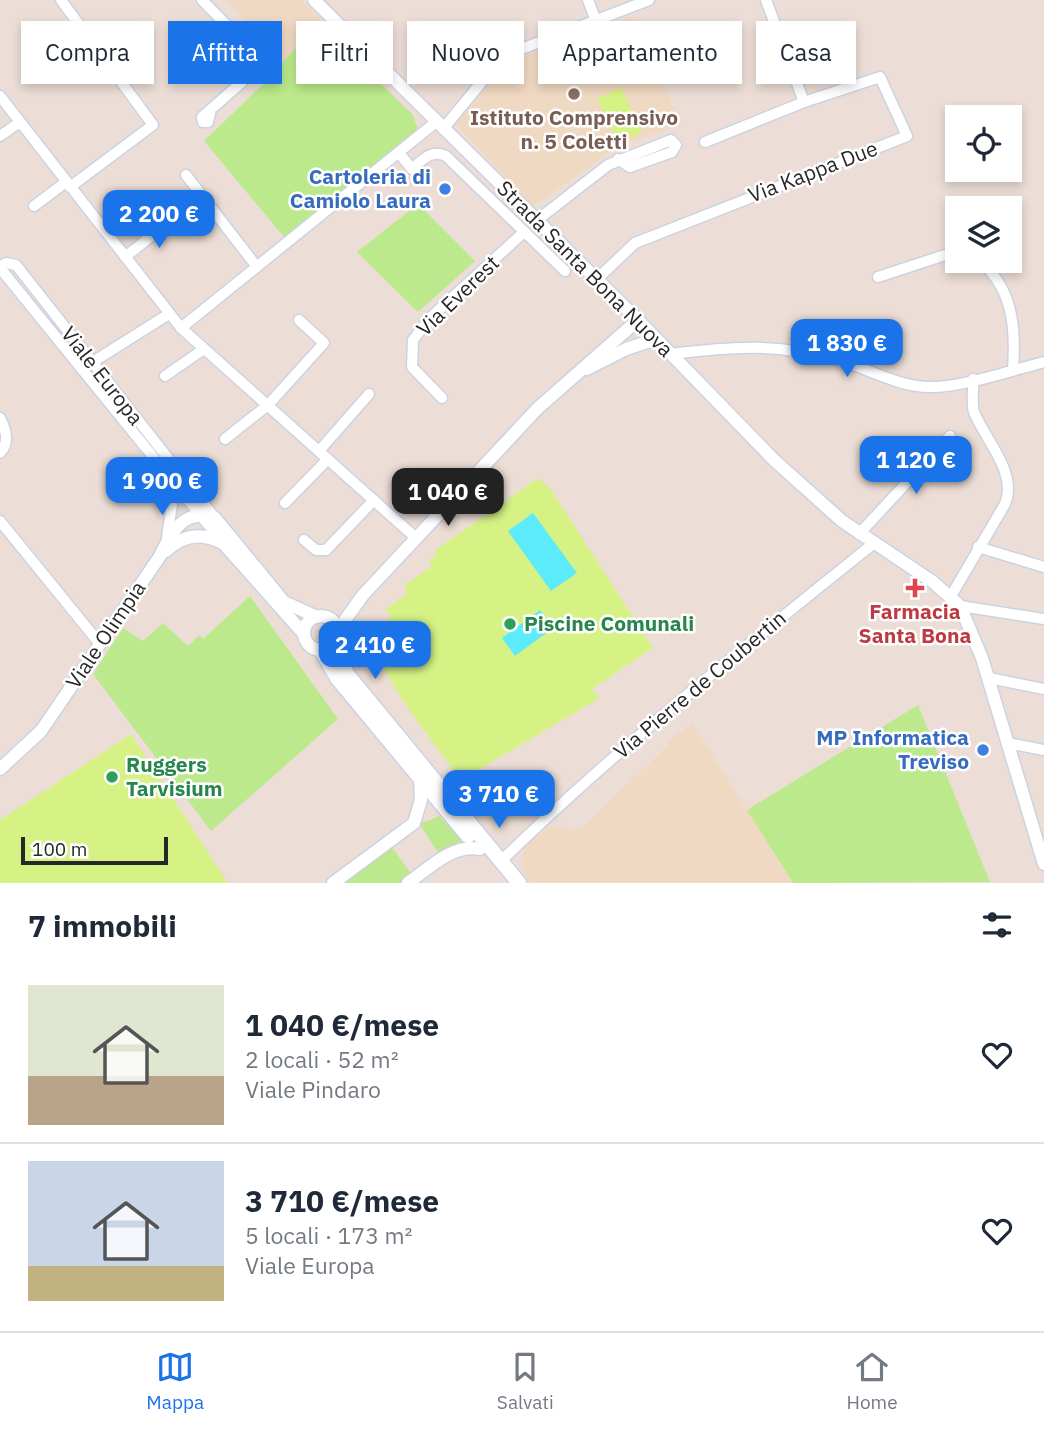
<!DOCTYPE html>
<html lang="it">
<meta charset="utf-8">
<style>
body{margin:0;font-family:"IBM Plex Sans",sans-serif;background:#f6f6f7;color:#1f2937;height:100vh;display:flex;flex-direction:column;font-size:26px;white-space:nowrap}
*{box-sizing:border-box;margin:0}
p{font-size:23px;color:#747a83}
.icon{flex:none;width:38px;height:38px;fill:none;stroke:currentColor;stroke-width:2;stroke-linecap:round;stroke-linejoin:round}
.map{position:relative;height:883px;overflow:hidden}
.panel{display:flex;flex-direction:column;background:#fff;flex:1}
.panel>*{flex:none}
.hud{position:absolute;left:21px;top:21px;width:1003px;height:63px;display:flex;gap:14px}
.tools{position:absolute;left:945px;top:105px;display:grid;gap:14px}
.tools a{display:grid;place-items:center;width:77px;height:77px;border-radius:0px;background:#fff;box-shadow:0 4px 10px #0003;font-size:35px}
.scale{position:absolute;left:21px;bottom:18px;width:147px;box-sizing:border-box;padding-left:7px;border:4px solid #272727;border-top:0;font-size:19px;line-height:24px;white-space:nowrap;color:#272727;-webkit-text-stroke:5px #fff;paint-order:stroke}
.price{position:absolute;translate:-50% -60px;padding:0 16px;border-radius:14px;background:#1a73e8;color:#fff;font-size:23px;line-height:46px;filter:drop-shadow(0 2px 4px #0008)}
.price::after{content:'';position:absolute;left:50%;top:42px;width:21px;height:16px;margin-left:-10px;background:inherit;clip-path:polygon(0 0,100% 0,50% 100%)}
.price.selected{background:#222;color:#fff}
ul{padding:0;list-style:none}
li{display:flex;align-items:center;gap:21px;height:175px;padding:0 28px}
li+li{border-top:2px solid #e0e1e3}
li span{display:grid;place-items:center;flex:none;width:196px;height:140px;border-radius:0px;color:#555}
li>.icon{margin-inline-start:auto}
span .icon{width:84px;height:84px;fill:#fffc;stroke-width:1}
li b{font-size:30px}
h2{display:flex;justify-content:space-between;align-items:center;height:84px;padding:0 28px;font-size:30px}
.pill{padding:0 24px;border-radius:0px;background:#fff;box-shadow:0 4px 10px #0003;font-size:24px;line-height:63px}
.pill.selected{background:#1a73e8;color:#fff}
.dock{display:flex;justify-content:space-around;align-items:center;height:98px;border-top:2px solid #e0e1e3;background:#fff;font-size:19px;color:#747a83}
.dock a{display:grid;justify-items:center;gap:4px}
.dock .selected{color:#1a73e8}
.map>svg:first-child{display:block}
.education{fill:#f0d9c2}
.green{fill:#bbe98b}
.pitch{fill:#d6f285}
.water{fill:#5bebfb}
.lines{fill:none;stroke-linecap:round;stroke-linejoin:round}
.minor-casing{stroke:#cbd3e2;stroke-width:13}
.tertiary-casing{stroke:#cbd3e2;stroke-width:15}
.secondary-casing{stroke:#cbd3e2;stroke-width:17}
.minor{stroke:#fff;stroke-width:10}
.tertiary{stroke:#fff;stroke-width:12}
.secondary{stroke:#fff;stroke-width:14}
.education-dot{fill:#8d6e63;stroke:#fff;stroke-width:2.5}
.shop-dot{fill:#3f7fe0;stroke:#fff;stroke-width:2.5}
.health-dot{fill:#e0444e;stroke:#fff;stroke-width:2.5}
.leisure-dot{fill:#2e9e5b;stroke:#fff;stroke-width:2.5}
.labels{text-anchor:middle;stroke-width:5;stroke-linejoin:round;paint-order:stroke}
.education-label{font-size:21px;font-weight:bold;fill:#785e54;stroke:#fff}
.street-label{font-size:21px;fill:#272727;stroke:#fff}
.shop-label{font-size:21px;font-weight:bold;fill:#366cbe;stroke:#fff;text-anchor:end}
.health-label{font-size:21px;font-weight:bold;fill:#be3a42;stroke:#fff}
.leisure-label{font-size:21px;font-weight:bold;fill:#27864d;stroke:#fff;text-anchor:start}
</style>
<div class="map">
<svg width="1044" height="883" viewBox="0 0 1044 883">
<rect width="100%" height="100%" fill="#ecded6"/>
<g class="education">
<polygon points="225,0 301,0 322,22 284,60"/>
<polygon points="632,17 682,125 619,146 533,206 455,124 505,63"/>
<polygon points="692,723 793,883 532,883 524,873 523,847 549,827 581,829 668,745 668,741"/>
</g>
<g class="green">
<polygon points="322,22 333,38 413,115 417,127 415,132 284,237 204,141 279,69 284,60"/>
<polygon points="418,204 475,261 418,312 357,252"/>
<polygon points="250,596 338,719 211,831 93,674 123,628 143,641 163,623 188,646 199,635 203,639"/>
<polygon points="918,705 990,882 793,883 747,810"/>
<polygon points="439,816 464,843 439,854 421,826 422,823"/>
<polygon points="391,846 412,875 400,883 339,883"/>
</g>
<g class="pitch">
<polygon points="621,87 642,132 618,143 597,99"/>
<path d="M538 478 550 488 653 648 592 689 600 698 461 780C438 747 372 669 372 631L391 617 386 609 408 593 404 586 432 566 429 561 437 555 434 551Z"/>
<polygon points="131,734 228,883 0,883 0,820"/>
</g>
<g class="water">
<polygon points="533,513 577,573 551,591 508,531"/>
<polygon points="540,610 553,628 515,656 502,638"/>
</g>
<g class="lines">
<g class="minor-casing">
<g id="minor">
<polyline points="61,0 153,125 70,187"/>
<polyline points="202,0 250,49 254,58 242,82 202,117 203,122 208,122 211,109"/>
<polyline points="588,0 596,21"/>
<polyline points="0,96 181,328 416,538"/>
<polyline points="443,129 503,56 649,0"/>
<polyline points="0,136 20,122"/>
<polyline points="705,142 804,102 766,0"/>
<path d="M399 153 412 169C423 159 432 149 446 156L565 271"/>
<polyline points="186,175 257,267"/>
<polyline points="34,206 66,182"/>
<polyline points="536,221 608,165 671,140 676,145 672,152 630,167 618,159"/>
<polyline points="125,257 174,218"/>
<path d="M980 261C1013 289 1016 328 1013 369"/>
<polyline points="0,267 6,263 16,265 215,518"/>
<polyline points="0,268 223,543"/>
<polyline points="878,277 957,251"/>
<polyline points="597,279 635,243 907,136 880,77 804,102"/>
<polyline points="181,328 436,122"/>
<path d="M671 354C735 346 779 343 841 361 869 369 899 387 929 387 959 388 1013 370 1044 362"/>
<polyline points="91,363 169,314"/>
<polyline points="165,376 204,349"/>
<polyline points="442,398 412,367 413,340 430,318 524,232"/>
<path d="M0 418C6 430 10 442 0 453"/>
<polyline points="225,439 268,405 324,343 299,320"/>
<polyline points="319,451 369,394"/>
<polyline points="165,482 172,504 167,537"/>
<polyline points="285,503 328,459"/>
<polyline points="0,521 100,644"/>
<polyline points="859,534 950,436"/>
<polyline points="304,540 316,550 326,550 374,500"/>
<polyline points="978,547 1044,567"/>
<path d="M951 596 1005 504C1018 472 985 440 974 412 971 402 974 390 973 379"/>
<polyline points="960,606 1044,619"/>
<polyline points="989,678 1044,689"/>
<polyline points="1007,743 1044,750"/>
<path d="M501 861C618 747 746 646 873 544"/>
</g>
</g>
<g class="tertiary-casing">
<g id="tertiary">
<polyline points="314,0 638,320 774,460 842,521 933,582 960,606 982,658 1044,864"/>
<polyline points="587,369 626,349 656,339"/>
<path d="M166 551C184 534 203 532 224 544L304 634"/>
<circle cx="321" cy="633" r="17"/>
<polyline points="338,630 363,595 538,408 638,320"/>
<path d="M0 769 41 731 160 556C171 533 184 507 215 518L284 602 317 617"/>
<polyline points="333,883 414,823 421,800 420,779"/>
<path d="M408 883C429 868 452 844 480 849"/>
</g>
</g>
<g class="secondary-casing">
<g id="secondary">
<polyline points="335,644 347,674 519,883"/>
<polyline points="321,650 337,678 468,836"/>
</g>
</g>
<use href="#minor" class="minor"/>
<use href="#tertiary" class="tertiary"/>
<use href="#secondary" class="secondary"/>
</g>
<circle class="education-dot" cx="574" cy="94" r="7"/>
<g class="shop-dot">
<circle cx="445" cy="189" r="7"/>
<circle cx="983" cy="750" r="7"/>
</g>
<path class="health-dot" d="M911.5 577.5h7v7h7v7h-7v7h-7v-7h-7v-7h7z"/>
<g class="leisure-dot">
<circle cx="510" cy="624" r="7"/>
<circle cx="112" cy="777" r="7"/>
</g>
<g class="labels">
<g class="education-label">
<text x="574" y="125">Istituto Comprensivo<tspan x="574" dy="24">n. 5 Coletti</tspan></text>
</g>
<g class="street-label">
<text transform="translate(813 172) rotate(-21)" y="7">Via Kappa Due</text>
<text transform="translate(585 269) rotate(45)" y="7">Strada Santa Bona Nuova</text>
<text transform="translate(458 296) rotate(-44)" y="7">Via Everest</text>
<text transform="translate(102 376) rotate(52)" y="7">Viale Europa</text>
<text transform="translate(106 635) rotate(-56)" y="7">Viale Olimpia</text>
<text transform="translate(700 685) rotate(-40)" y="7">Via Pierre de Coubertin</text>
</g>
<g class="shop-label">
<text x="431" y="184">Cartoleria di<tspan x="431" dy="24">Camiolo Laura</tspan></text>
<text x="969" y="745">MP Informatica<tspan x="969" dy="24">Treviso</tspan></text>
</g>
<g class="health-label">
<text x="915" y="619">Farmacia<tspan x="915" dy="24">Santa Bona</tspan></text>
</g>
<g class="leisure-label">
<text x="524" y="631">Piscine Comunali</text>
<text x="126" y="772">Ruggers<tspan x="126" dy="24">Tarvisium</tspan></text>
</g>
</g>
</svg>
<div class="tools">
<a><svg class="icon" aria-label="locate" viewBox="0 0 24 24"><circle cx="12" cy="12" r="6"/><path d="M12 2v4M12 18v4M2 12h4M18 12h4"/></svg></a>
<a><svg class="icon" aria-label="layers" viewBox="0 0 24 24"><path d="M12 4l9 5-9 5-9-5zM3 14l9 5 9-5"/></svg></a>
</div>
<div class="scale">100 m</div>
<b class="price" style="left:159px;top:250px">2 200 €</b>
<b class="price" style="left:847px;top:379px">1 830 €</b>
<b class="price" style="left:916px;top:496px">1 120 €</b>
<b class="price" style="left:162px;top:517px">1 900 €</b>
<b class="price selected" style="left:448px;top:528px">1 040 €</b>
<b class="price" style="left:375px;top:681px">2 410 €</b>
<b class="price" style="left:499px;top:830px">3 710 €</b>
<div class="hud">
<a class="pill">Compra</a>
<a class="pill selected">Affitta</a>
<a class="pill">Filtri</a>
<a class="pill">Nuovo</a>
<a class="pill">Appartamento</a>
<a class="pill">Casa</a>
</div>
</div>
<section class="panel">
<h2>7 immobili<svg class="icon" aria-label="filters" viewBox="0 0 24 24"><path d="M4 7h16M4 17h16"/><circle cx="9" cy="7" r="2"/><circle cx="15" cy="17" r="2"/></svg></h2>
<ul>
<li><span style="background:linear-gradient(#dfe7d0 65%,#b9a48a 0)"><svg class="icon" aria-label="home" viewBox="0 0 24 24"><path d="M3 11l9-7 9 7M6 9v11h12V9"/></svg></span><div><b>1 040 €/mese</b><p>2 locali · 52 m²</p><p>Viale Pindaro</p></div><svg class="icon" aria-label="heart" viewBox="0 0 24 24"><path d="M12 20l-8-8c-3-5 5-10 8-4 3-6 11-1 8 4z"/></svg></li>
<li><span style="background:linear-gradient(#c9d6e8 75%,#c2b280 0)"><svg class="icon" aria-label="home" viewBox="0 0 24 24"><path d="M3 11l9-7 9 7M6 9v11h12V9"/></svg></span><div><b>3 710 €/mese</b><p>5 locali · 173 m²</p><p>Viale Europa</p></div><svg class="icon" aria-label="heart" viewBox="0 0 24 24"><path d="M12 20l-8-8c-3-5 5-10 8-4 3-6 11-1 8 4z"/></svg></li>
</ul>
</section>
<nav class="dock">
<a class="selected"><svg class="icon" aria-label="map" viewBox="0 0 24 24"><path d="M3 6l6-2 6 2 6-2v14l-6 2-6-2-6 2zM9 4v14M15 6v14"/></svg>Mappa</a>
<a><svg class="icon" aria-label="saved" viewBox="0 0 24 24"><path d="M7 4h10v16l-5-4-5 4z"/></svg>Salvati</a>
<a><svg class="icon" aria-label="home" viewBox="0 0 24 24"><path d="M3 11l9-7 9 7M6 9v11h12V9"/></svg>Home</a>
</nav>
